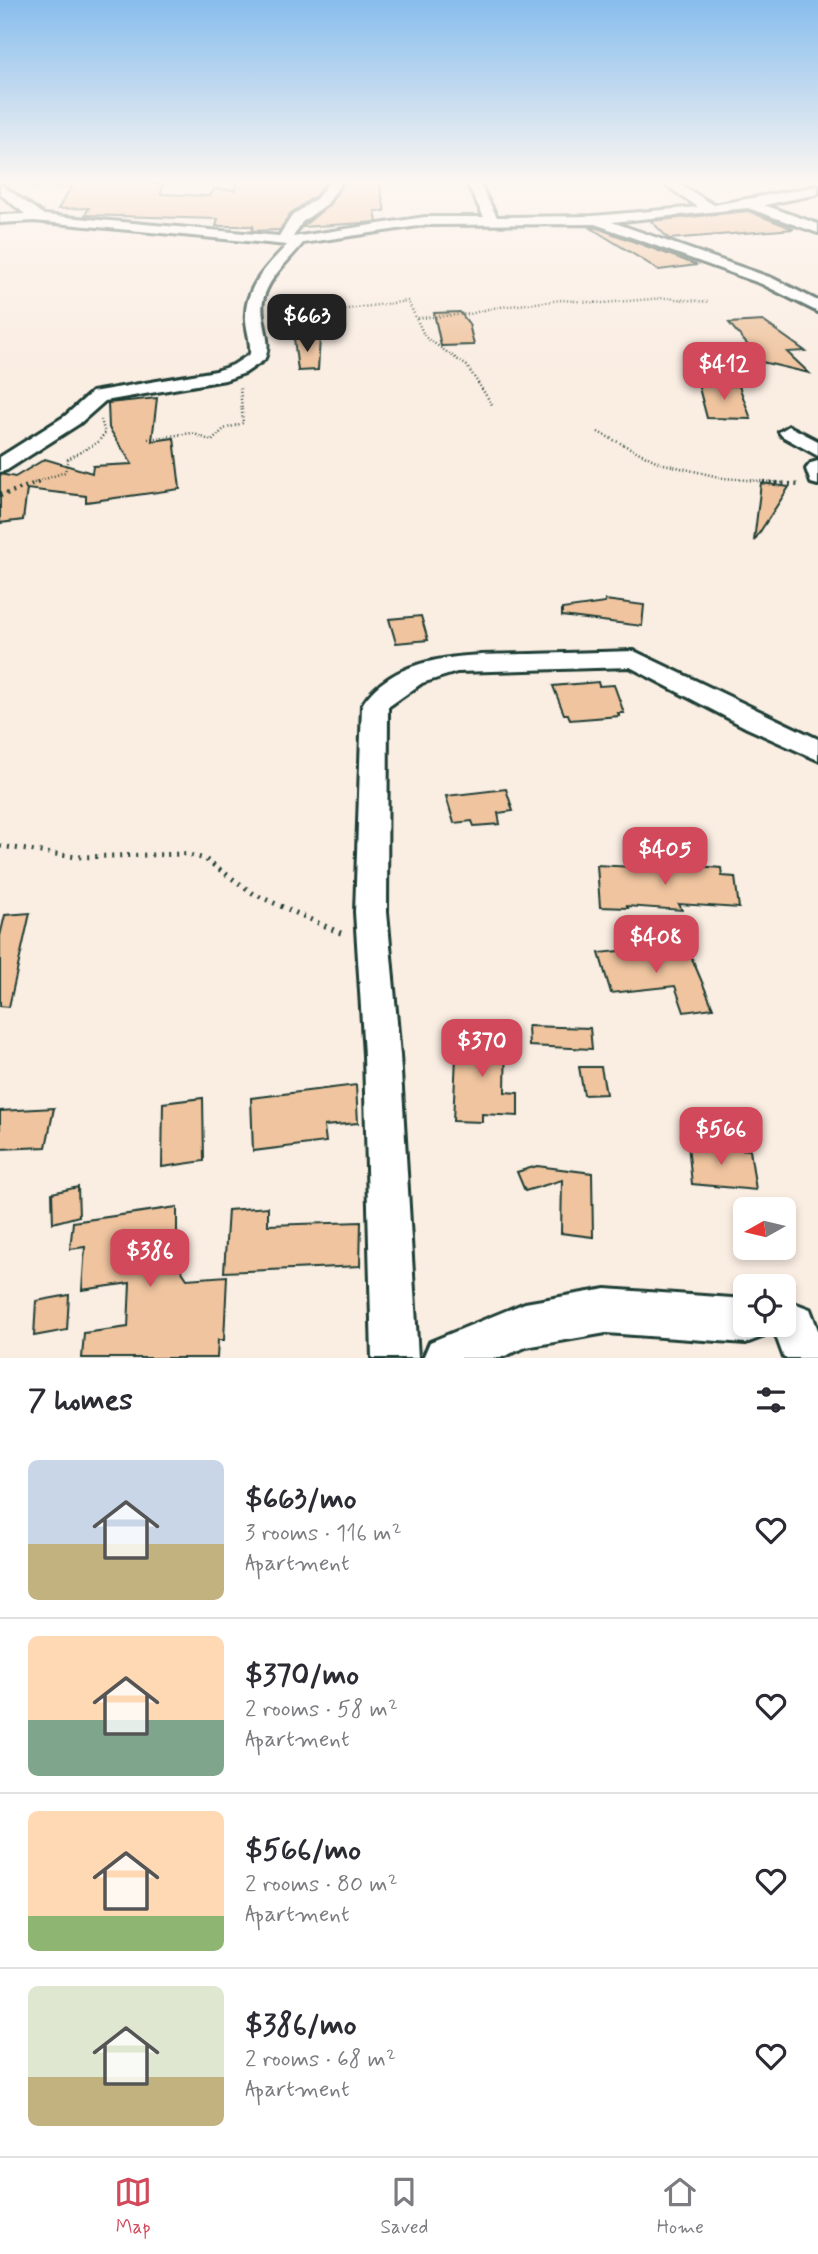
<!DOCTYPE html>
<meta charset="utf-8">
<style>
body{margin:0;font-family:Mynerve,sans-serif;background:#f7f7f7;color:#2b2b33;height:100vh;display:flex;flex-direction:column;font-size:26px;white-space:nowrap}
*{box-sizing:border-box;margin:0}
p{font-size:23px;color:#7c7c81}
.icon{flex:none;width:38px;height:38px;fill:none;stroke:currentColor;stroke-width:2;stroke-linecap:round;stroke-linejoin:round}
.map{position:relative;height:1358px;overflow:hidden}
.panel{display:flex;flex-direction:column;background:#fff;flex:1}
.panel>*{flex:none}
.needle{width:46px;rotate:262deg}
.fabs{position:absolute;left:733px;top:1197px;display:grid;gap:14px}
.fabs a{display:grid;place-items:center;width:63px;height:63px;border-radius:10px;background:#fff;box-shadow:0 4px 10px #0003;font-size:35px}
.price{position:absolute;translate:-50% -60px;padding:0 16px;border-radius:14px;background:#d1495b;color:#fff;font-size:23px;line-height:46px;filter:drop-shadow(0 2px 4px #0008)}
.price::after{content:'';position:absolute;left:50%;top:42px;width:21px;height:16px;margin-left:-10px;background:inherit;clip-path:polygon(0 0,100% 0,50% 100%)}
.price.active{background:#222;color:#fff}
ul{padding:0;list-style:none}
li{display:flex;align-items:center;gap:21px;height:175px;padding:0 28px}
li+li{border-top:2px solid #e1e1e2}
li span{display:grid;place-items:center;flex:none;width:196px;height:140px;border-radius:10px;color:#555}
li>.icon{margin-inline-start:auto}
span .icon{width:84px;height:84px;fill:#fffc;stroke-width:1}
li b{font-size:30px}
h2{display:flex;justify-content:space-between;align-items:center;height:84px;padding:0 28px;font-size:30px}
.menu{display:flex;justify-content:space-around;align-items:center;height:98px;border-top:2px solid #e1e1e2;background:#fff;font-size:19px;color:#7c7c81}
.menu a{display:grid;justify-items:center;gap:4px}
.menu .active{color:#d1495b}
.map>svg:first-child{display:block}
.building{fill:#efc49f;stroke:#1f3d34;stroke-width:2}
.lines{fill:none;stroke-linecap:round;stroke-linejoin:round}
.minor-casing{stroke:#1f3d34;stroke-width:6}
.path-far2{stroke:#1f3d34;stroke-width:2.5;stroke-dasharray:1 2.5;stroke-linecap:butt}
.path-far1{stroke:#1f3d34;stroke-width:4.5;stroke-dasharray:2 4.5;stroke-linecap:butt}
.path{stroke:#1f3d34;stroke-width:5;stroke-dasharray:2 6;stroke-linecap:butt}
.minor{fill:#fff;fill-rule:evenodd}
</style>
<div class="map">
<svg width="818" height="1358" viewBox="0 0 818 1358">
<rect width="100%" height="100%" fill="#faede2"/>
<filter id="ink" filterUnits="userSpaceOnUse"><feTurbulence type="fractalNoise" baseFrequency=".0143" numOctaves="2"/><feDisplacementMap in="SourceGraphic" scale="14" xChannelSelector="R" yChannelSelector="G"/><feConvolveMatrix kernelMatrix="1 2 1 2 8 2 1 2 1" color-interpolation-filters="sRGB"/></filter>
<g filter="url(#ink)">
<g class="building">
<polygon points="75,181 150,181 150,184 163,184 161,194 210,196 214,189 235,190 237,181 327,181 315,196 290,214 280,230 252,231 253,226 216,226 218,219 85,215 89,208 58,209"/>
<polygon points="345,181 379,181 385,211 375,211 377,222 302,227 329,205"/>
<polygon points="748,211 794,229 669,239 651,221"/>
<polygon points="591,228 597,228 697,265 659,270"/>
<polygon points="460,312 469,324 474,345 441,346 434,313"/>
<polygon points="763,321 805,351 787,352 809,373 762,362 729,323"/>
<polygon points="294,338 320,338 318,370 298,371"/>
<polygon points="698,384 739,386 751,419 707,418"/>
<polygon points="157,398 152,441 174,438 180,489 86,502 86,496 27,489 23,520 0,523 0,474 15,477 45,459 92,473 93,466 132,464 109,428 108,403"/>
<polygon points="761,483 789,487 754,541"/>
<polygon points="605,600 644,605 642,626 562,616 562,609 605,603"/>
<polygon points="421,616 428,640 396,643 389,619"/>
<polygon points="598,682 599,686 614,685 624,713 618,713 619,716 570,720 568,714 564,714 553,686"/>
<polygon points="506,789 513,811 498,813 500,824 474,826 472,821 454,823 446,796"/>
<polygon points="651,862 721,868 722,876 735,877 739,908 679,904 682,910 627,906 628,908 600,907 597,865 651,868"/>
<polygon points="30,913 9,1007 0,1006 0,936 5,915"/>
<polygon points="648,948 651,957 688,949 713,1008 684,1012 675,986 611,993 599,953"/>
<polygon points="528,1026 590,1028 592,1049 529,1046"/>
<polygon points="457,1035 506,1037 505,1092 518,1093 518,1116 482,1114 482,1122 453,1121"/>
<polygon points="579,1067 601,1067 606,1094 584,1095"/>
<polygon points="356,1085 358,1123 324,1126 326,1142 253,1151 251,1098"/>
<polygon points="203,1098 204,1161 162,1167 163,1103"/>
<polygon points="54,1108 46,1147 0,1149 0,1111"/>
<polygon points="688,1144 750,1150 756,1190 692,1184"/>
<polygon points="537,1166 592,1173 593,1237 561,1233 562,1180 525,1191 517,1172"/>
<polygon points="78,1187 79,1216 53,1223 52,1193"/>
<polygon points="177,1207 177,1264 187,1279 227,1276 224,1340 218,1340 217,1358 82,1358 84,1333 128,1327 130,1283 82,1290 85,1247 70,1249 73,1222"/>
<polygon points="268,1207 268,1225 361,1222 360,1266 224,1272 228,1210"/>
<polygon points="69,1295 67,1330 34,1336 36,1301"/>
</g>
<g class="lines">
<g class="minor-casing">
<g id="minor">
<path d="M330 181H342L327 204 302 222 293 237 425 217H484L466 181H478L497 217 593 216 698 207 660 181H674L714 205 818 186V194L764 205 818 224V233L748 208 612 222 772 278 818 301V312L762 284 595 224 425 225 303 243C289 261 268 277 263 301 259 320 274 343 264 360L245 373 225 380 105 401 79 424 7 470 0 472V457L65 416 92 392 216 371 233 365 250 354C251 342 247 332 246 321 243 289 267 266 287 245L34 221 0 223V215L25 214 0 194V184L44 215 279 236 292 216 317 198Z"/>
<polygon points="789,426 818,441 818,456 782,436 779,432"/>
<polygon points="818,461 818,485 811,483 806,469 811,463"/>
<path d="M634 651 818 739V760L747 728 630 667 457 672 422 683 388 707 387 912 400 1055 418 1358H372L364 1055 355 912 362 705C396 651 475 655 531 654 565 653 600 652 634 651Z"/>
<polygon points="606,1289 746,1299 746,1325 766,1325 762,1337 746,1343 606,1333 526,1347 500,1358 423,1358 430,1342 525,1303"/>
<polygon points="794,1303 810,1309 818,1330 818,1358 784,1358 772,1325 784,1325 784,1307"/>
</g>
</g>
<g class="path-far2">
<polyline points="30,189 75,187"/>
<polyline points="275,315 295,316 408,301 425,337 467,366 493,406"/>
<polyline points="418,318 470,314 492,308 562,300 602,303 665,298 709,302"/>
<polyline points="598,432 660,463 723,478 783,483"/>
<polyline points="148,439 192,433 212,441 224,429 243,423 240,387"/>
<polyline points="34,483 65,472 68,459 98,442 105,433 101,420"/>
</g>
<g class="path-far1">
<polyline points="763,482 800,485"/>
<polyline points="0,496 39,482"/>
</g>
<polyline class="path" points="0,846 76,857 186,854 205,859 254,894 345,935"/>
<use href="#minor" class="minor"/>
</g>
</g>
<linearGradient id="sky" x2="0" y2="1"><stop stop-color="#87bded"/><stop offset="0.49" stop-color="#fdf7f2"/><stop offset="1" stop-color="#fdf7f2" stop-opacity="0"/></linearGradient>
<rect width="818" height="371" fill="url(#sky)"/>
</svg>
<div class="fabs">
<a><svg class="needle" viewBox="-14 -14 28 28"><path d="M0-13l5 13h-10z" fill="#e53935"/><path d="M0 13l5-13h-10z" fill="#7c7c81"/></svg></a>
<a><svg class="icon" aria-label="locate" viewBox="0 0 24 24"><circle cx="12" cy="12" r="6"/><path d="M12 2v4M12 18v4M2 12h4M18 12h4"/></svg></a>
</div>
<b class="price active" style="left:307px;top:354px">$663</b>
<b class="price" style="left:724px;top:402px">$412</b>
<b class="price" style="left:665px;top:887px">$405</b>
<b class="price" style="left:656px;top:975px">$408</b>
<b class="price" style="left:482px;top:1079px">$370</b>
<b class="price" style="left:721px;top:1167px">$566</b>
<b class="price" style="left:150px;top:1289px">$386</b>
</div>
<section class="panel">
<h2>7 homes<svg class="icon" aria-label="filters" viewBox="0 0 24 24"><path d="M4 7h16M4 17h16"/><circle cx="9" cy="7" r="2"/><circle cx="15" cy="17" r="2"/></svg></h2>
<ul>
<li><span style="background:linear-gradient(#c9d6e8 60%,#c2b280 0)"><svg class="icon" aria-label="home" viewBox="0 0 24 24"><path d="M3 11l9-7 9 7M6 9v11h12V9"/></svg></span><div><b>$663/mo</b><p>3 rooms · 116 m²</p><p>Apartment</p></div><svg class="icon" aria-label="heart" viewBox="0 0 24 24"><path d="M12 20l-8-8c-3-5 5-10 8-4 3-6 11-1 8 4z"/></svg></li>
<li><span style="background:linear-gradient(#ffd9b3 60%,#7fa58c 0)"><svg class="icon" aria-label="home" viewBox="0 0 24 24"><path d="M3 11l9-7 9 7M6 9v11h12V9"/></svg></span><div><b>$370/mo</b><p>2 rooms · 58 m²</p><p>Apartment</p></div><svg class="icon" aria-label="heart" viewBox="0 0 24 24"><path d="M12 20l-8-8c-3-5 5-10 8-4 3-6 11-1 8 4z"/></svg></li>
<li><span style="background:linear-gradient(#ffd9b3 75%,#8fb573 0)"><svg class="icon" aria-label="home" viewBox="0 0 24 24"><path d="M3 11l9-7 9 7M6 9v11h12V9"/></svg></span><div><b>$566/mo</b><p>2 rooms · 80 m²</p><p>Apartment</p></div><svg class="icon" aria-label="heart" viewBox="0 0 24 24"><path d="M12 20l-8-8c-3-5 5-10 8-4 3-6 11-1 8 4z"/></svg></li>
<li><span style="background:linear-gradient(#dfe7d0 65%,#c2b280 0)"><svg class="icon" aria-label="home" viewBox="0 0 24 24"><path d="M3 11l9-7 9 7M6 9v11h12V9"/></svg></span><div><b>$386/mo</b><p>2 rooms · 68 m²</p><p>Apartment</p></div><svg class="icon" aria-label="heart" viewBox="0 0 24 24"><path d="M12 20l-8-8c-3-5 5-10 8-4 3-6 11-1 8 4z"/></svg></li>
</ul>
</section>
<nav class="menu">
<a class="active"><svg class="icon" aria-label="map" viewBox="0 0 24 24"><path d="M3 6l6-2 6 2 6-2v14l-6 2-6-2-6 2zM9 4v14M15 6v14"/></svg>Map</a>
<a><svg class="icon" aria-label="saved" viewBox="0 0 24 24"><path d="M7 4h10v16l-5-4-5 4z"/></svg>Saved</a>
<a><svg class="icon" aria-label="home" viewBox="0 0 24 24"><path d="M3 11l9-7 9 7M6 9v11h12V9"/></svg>Home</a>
</nav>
